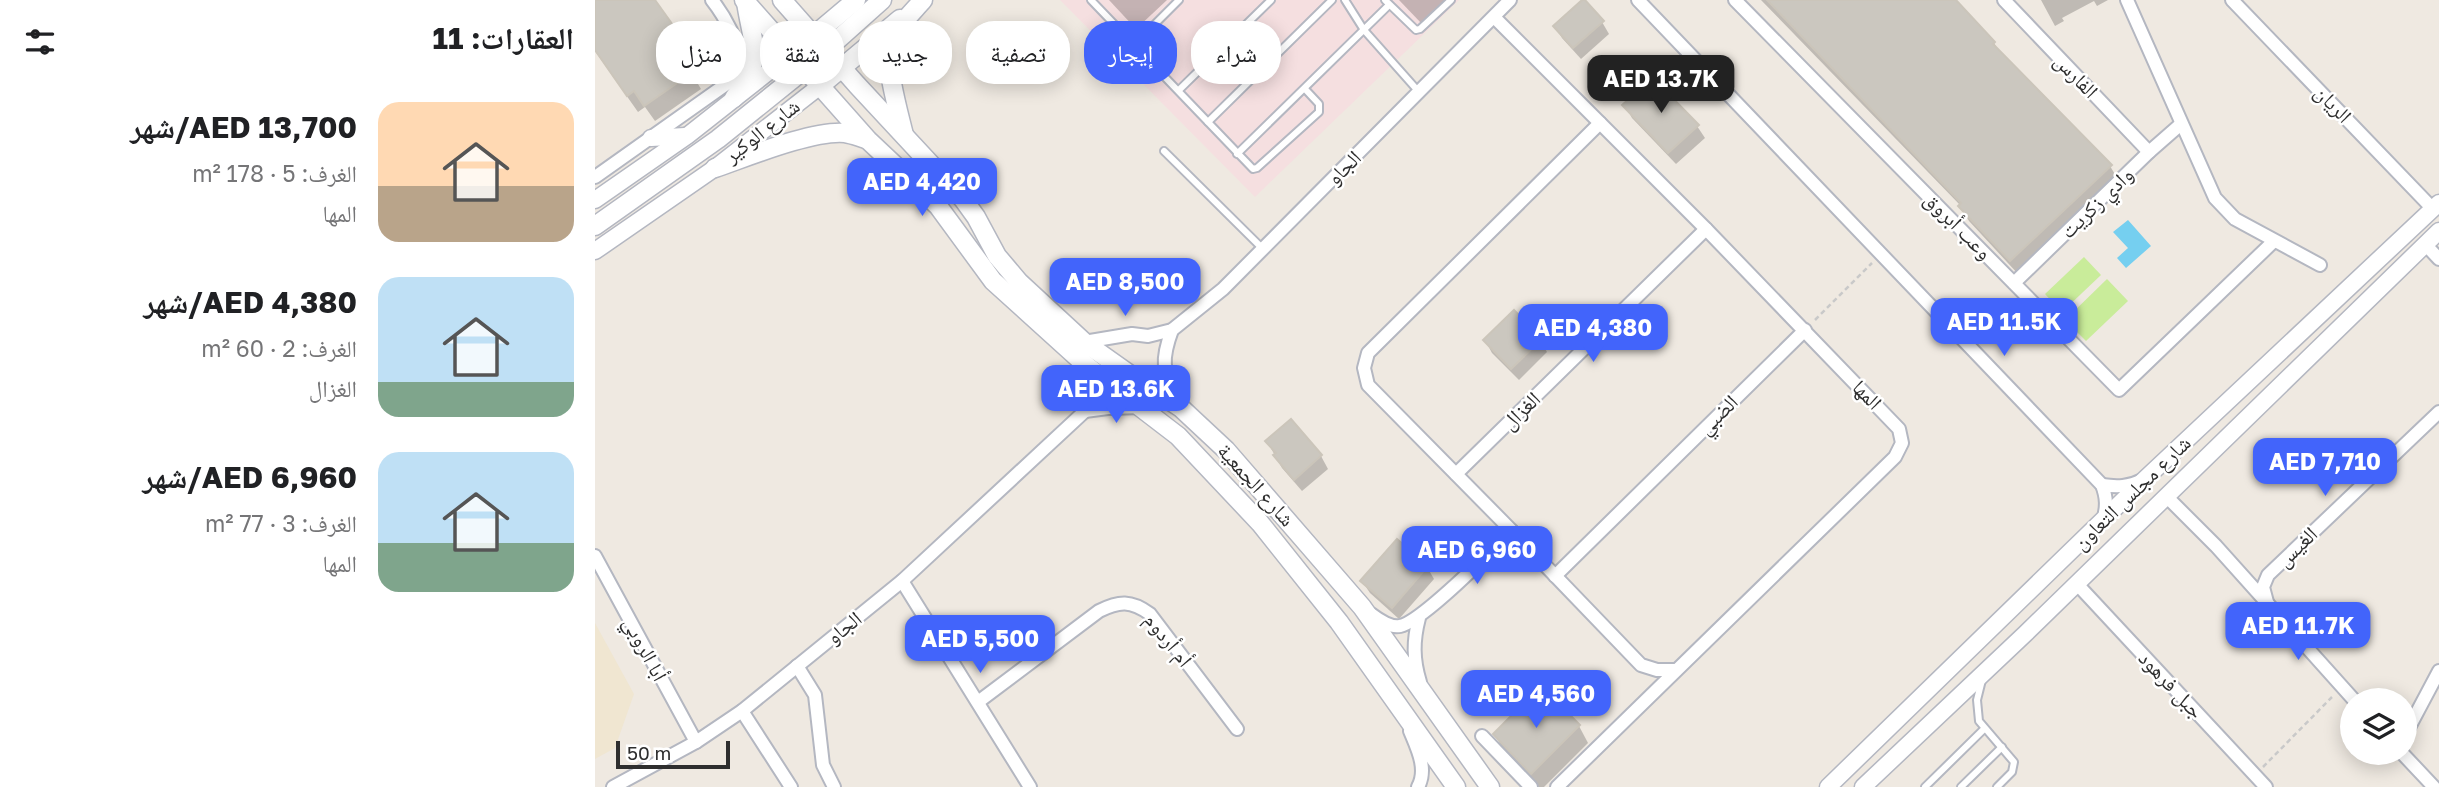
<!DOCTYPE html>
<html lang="ar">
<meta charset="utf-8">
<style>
body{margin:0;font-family:"Golos Text","Noto Naskh Arabic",sans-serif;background:#f6f6f6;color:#202124;direction:rtl;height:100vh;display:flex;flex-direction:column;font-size:26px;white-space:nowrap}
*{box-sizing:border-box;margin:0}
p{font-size:23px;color:#757577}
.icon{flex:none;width:38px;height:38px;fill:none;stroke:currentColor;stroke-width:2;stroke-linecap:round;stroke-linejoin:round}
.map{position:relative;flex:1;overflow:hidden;direction:ltr}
.sheet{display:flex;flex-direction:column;background:#fff;width:595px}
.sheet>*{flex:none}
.guide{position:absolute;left:21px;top:21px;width:665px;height:63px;direction:rtl;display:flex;gap:14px}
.controls{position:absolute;left:1745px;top:688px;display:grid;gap:14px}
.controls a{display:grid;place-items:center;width:77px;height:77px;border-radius:50%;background:#fff;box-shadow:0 4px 18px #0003;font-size:35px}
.scale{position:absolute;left:21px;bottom:18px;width:114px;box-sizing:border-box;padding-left:7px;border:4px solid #2e2e2e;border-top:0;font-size:19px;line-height:24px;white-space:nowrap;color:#2e2e2e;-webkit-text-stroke:5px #fff;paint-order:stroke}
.price{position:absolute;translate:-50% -60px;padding:0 16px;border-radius:14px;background:#4264fb;color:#fff;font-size:23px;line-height:46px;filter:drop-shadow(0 2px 4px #0008)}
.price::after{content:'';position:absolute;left:50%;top:42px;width:21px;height:16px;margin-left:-10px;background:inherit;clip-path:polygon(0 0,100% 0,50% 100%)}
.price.on{background:#222;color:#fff}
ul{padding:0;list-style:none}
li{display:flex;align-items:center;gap:21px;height:175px;padding:0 21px}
li span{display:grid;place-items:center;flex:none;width:196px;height:140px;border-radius:21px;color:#555}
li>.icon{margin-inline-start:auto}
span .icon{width:84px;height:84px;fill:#fffc;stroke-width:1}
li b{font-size:30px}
h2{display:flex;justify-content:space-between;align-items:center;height:84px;padding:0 21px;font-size:30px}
.pill{padding:0 24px;border-radius:28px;background:#fff;box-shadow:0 4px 18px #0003;font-size:24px;line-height:63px}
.pill.on{background:#4264fb;color:#fff}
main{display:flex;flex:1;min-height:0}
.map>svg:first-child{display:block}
.education{fill:#f0e6d1}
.medical{fill:#f5dfe0}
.pitch{fill:#c9ec9a}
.water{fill:#75cff0}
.shadow{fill:#0003}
.building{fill:#cbc7bf;stroke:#cbc5ba;stroke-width:2}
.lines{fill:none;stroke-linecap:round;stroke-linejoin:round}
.service-casing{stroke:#b4b7c1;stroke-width:10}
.minor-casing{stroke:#b4b7c1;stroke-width:16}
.tertiary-casing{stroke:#b4b7c1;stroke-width:19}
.secondary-casing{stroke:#b4b7c1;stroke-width:21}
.path{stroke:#c9c9c9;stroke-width:2.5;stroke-dasharray:5 3.5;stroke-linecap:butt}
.service{stroke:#fff;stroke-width:6}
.minor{stroke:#fff;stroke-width:12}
.tertiary{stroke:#fff;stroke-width:16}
.secondary{stroke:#fff;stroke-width:18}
.labels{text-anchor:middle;stroke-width:5;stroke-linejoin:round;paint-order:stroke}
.street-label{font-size:21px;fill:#2e2e2e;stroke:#fff}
</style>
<main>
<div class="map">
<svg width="1844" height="787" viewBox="0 0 1844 787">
<rect width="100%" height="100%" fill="#efe9e1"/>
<polygon class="education" points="0,623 39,694 20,748 0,759"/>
<polygon class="medical" points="465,0 864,0 660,197"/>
<g class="pitch">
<polygon points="1489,257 1506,275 1467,312 1450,294"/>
<polygon points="1512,279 1533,301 1491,341 1470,320"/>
</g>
<polygon class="water" points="1533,220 1556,246 1531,268 1522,258 1533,248 1518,232"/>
<g class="shadow">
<polygon points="0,0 58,0 108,74 100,79 106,89 60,121 50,107 43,112 0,51"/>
<polygon points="514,0 572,0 541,29"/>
<polygon points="804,0 853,0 827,24"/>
<polygon points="1166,0 1359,0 1399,43 1405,53 1515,166 1524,181 1424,275 1374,221 1365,205"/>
<polygon points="1446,0 1513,0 1502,6 1499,1 1467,18 1469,21 1460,26"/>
<polygon points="1007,22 1014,34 986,59 967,38 960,26"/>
<polygon points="1030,105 1102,126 1110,138 1081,164 1037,118"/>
<polygon points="890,340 945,340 952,352 924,380 897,353"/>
<polygon points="695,421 726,456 733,469 707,491 687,468 672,441"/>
<polygon points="832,567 839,579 804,619 775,593 767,581"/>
<polygon points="984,726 993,743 949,787 944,787 909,751 900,735"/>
</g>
<g class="building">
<polygon points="0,0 60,0 100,56 91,62 98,72 49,106 39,91 32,96 0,50"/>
<polygon points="987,0 990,0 1009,21 978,48 958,26"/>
<polygon points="1172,0 1361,0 1400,42 1398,44 1517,165 1415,261 1363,206 1366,203"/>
<polygon points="1058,78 1104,125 1073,153 1027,105"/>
<polygon points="919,310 947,339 916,369 888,340"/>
<polygon points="696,419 727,455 699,480 678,455 681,453 670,441"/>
<polygon points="802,539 833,566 797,608 765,581"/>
<polygon points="946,686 985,725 936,774 898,734"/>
</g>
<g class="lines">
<g class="service-casing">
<g id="service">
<polyline points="496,0 658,169 662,168 724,112 724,104 710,89"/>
<polyline points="750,0 769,30 824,92"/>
<polyline points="790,0 821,30 825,29 856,0"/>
<polyline points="539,45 584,0"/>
<polyline points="584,90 676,0"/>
<polyline points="613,122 737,0"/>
<polyline points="569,151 667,248"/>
<polyline points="642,154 794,5"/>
<polyline points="1387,680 1382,700 1384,721 1419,762 1417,772 1402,787"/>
<polyline points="1330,787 1389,729"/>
<polyline points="1366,787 1407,747"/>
</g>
</g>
<g class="minor-casing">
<g id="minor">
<path d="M1043 0 1507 485C1512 498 1512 507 1508 521"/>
<polyline points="1140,0 1524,390 1679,241"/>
<polyline points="1409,0 1554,152"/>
<polyline points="1532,0 1620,198 1640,219 1725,265"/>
<polyline points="1637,0 1838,209"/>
<polyline points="899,17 1111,229 1304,429 1307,443 1300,457 962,787"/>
<polyline points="1005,123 773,353 769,368 773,385 917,531 1046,665 1062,670 1081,670"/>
<path d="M0 177 137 80C140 75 144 69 144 64 147 45 128 14 117 0"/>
<polyline points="1830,244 1844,259"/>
<polyline points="1419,283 1554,152 1586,124"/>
<path d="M577 330C563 368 571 372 586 408"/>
<polyline points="489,342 537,334 553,336 577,330 628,289 915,0"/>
<polyline points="490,411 513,408 548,407"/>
<polyline points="861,474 1111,229"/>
<path d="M1507 485C1522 487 1534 487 1547 480"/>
<polyline points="1571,496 1621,546 1759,700"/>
<polyline points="0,556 101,742"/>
<polyline points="960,576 1210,330"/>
<polyline points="307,581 435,787"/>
<polyline points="1482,584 1671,787"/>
<polyline points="1672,602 1668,587 1673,575 1844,412"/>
<path d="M776 614C784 620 795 628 805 626 827 622 897 550 917 531"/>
<path d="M824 618C818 641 818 659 825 682"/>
<polyline points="202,666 220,695 228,765 239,787"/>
<path d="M383 702 504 611C524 601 536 600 555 614L642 729"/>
<polyline points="147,711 196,787"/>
<path d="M815 731C822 748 833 769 823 787"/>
<polyline points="1810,735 1844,671"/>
<polyline points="887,736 936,787"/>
<polyline points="1806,752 1839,787"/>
<path d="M18 787 101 742 147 711 307 581 490 411C494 397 501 380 493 367"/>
</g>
</g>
<g class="tertiary-casing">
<g id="tertiary">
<polyline points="56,138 90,136"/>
<polyline points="0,200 92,136 196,54"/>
<polyline points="0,251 120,168 225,86"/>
<polyline points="1233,787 1551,478 1844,203"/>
<polyline points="1268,787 1430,634 1844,231"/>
</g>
</g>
<g class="secondary-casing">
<g id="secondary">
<polyline points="149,0 273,140 343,206 398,281 493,367 583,436 665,523 744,622 861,787"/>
<polyline points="187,0 262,85 368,199 381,217 402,256 424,282 489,342 537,376 586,408 631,450 767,607 895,787"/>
<polyline points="210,43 261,0"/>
<polyline points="225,86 305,19"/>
<polyline points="225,86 225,65 231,50 287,0"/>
<path d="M139 98C170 56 158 49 151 2"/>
<path d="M309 135C304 114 291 69 294 49 298 30 316 14 328 0"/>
<path d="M120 168C152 157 218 130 250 133 257 134 264 137 271 139"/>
<polyline points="0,226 123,139 210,69 215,55 219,35"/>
</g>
</g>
<g class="path">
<polyline points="1220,320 1277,263"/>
<polyline points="1668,767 1737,697"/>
</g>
<use href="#service" class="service"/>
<use href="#minor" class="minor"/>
<use href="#tertiary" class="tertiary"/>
<use href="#secondary" class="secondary"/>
</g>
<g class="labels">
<g class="street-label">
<text transform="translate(1481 76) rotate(46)" y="7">الفارس</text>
<text transform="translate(1738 104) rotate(46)" y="7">الريان</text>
<text transform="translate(167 131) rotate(-38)" y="7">شارع الوكير</text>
<text transform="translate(749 168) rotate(-45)" y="7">الجاو</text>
<text transform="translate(1502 203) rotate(-44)" y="7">وادي زكريت</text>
<text transform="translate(1363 226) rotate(45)" y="7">وعب أبروق</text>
<text transform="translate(1272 395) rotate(46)" y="7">المها</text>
<text transform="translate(926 411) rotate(-44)" y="7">الغزال</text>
<text transform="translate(1123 415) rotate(-45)" y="7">الضبي</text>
<text transform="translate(661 485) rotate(48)" y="7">شارع الجمعية</text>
<text transform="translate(1537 493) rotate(-44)" y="7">شارع مجلس التعاون</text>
<text transform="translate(1702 547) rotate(-44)" y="7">الغيس</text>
<text transform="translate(249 628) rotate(-39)" y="7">الجاو</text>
<text transform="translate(573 640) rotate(51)" y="7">أم أردوم</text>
<text transform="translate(50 649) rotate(62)" y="7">أبا الروبي</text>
<text transform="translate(1576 685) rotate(47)" y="7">جبل فرهود</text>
</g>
</g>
</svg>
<div class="controls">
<a><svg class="icon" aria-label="layers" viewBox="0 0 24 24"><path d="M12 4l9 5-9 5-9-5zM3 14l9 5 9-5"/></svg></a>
</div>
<div class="scale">50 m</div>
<b class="price on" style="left:1066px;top:115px">AED 13.7K</b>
<b class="price" style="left:327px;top:218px">AED 4,420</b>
<b class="price" style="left:530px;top:318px">AED 8,500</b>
<b class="price" style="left:1409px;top:358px">AED 11.5K</b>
<b class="price" style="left:998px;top:364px">AED 4,380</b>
<b class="price" style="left:521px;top:425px">AED 13.6K</b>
<b class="price" style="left:1730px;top:498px">AED 7,710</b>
<b class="price" style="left:882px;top:586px">AED 6,960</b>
<b class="price" style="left:1703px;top:662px">AED 11.7K</b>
<b class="price" style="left:385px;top:675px">AED 5,500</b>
<b class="price" style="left:941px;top:730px">AED 4,560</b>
<div class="guide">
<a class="pill">شراء</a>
<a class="pill on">إيجار</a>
<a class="pill">تصفية</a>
<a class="pill">جديد</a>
<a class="pill">شقة</a>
<a class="pill">منزل</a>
</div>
</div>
<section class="sheet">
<h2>العقارات: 11<svg class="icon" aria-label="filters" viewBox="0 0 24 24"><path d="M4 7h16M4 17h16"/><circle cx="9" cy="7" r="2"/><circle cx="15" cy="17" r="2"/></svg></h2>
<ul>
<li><span style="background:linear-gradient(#ffd9b3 60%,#b9a48a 0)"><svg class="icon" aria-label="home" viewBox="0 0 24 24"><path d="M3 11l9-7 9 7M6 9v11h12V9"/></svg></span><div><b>AED 13,700/شهر</b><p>الغرف: 5 · 178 m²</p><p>المها</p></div></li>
<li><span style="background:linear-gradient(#bfe0f5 75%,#7fa58c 0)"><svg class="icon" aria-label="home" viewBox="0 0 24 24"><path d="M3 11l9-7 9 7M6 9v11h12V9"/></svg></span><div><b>AED 4,380/شهر</b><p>الغرف: 2 · 60 m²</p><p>الغزال</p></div></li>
<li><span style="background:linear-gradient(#bfe0f5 65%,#7fa58c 0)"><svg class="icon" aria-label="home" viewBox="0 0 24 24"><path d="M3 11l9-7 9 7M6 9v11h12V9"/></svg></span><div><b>AED 6,960/شهر</b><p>الغرف: 3 · 77 m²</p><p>المها</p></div></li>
</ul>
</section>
</main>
